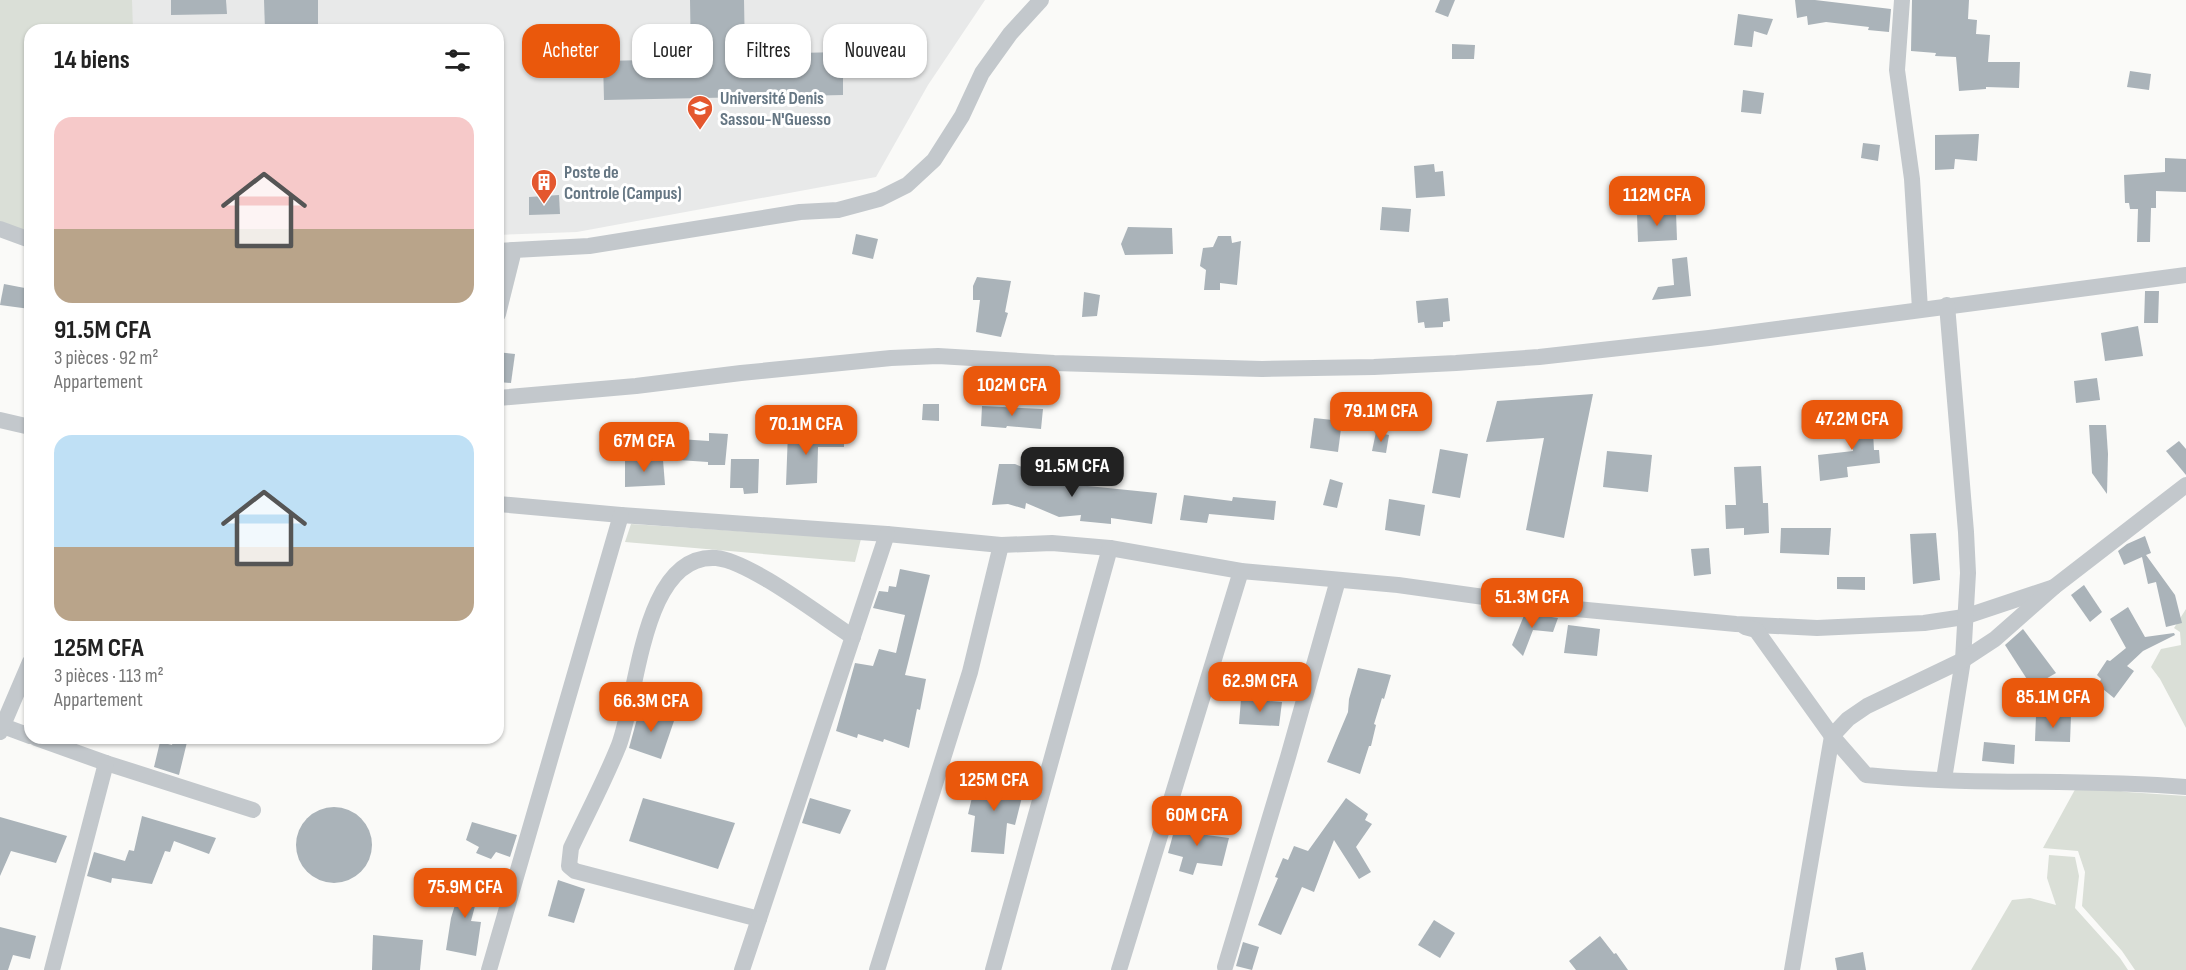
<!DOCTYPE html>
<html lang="fr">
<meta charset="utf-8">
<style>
body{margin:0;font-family:"Sofia Sans Condensed",sans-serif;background:#f2f2f2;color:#222;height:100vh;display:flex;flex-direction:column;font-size:22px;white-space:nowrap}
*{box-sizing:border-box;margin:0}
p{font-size:20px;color:#767676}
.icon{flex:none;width:33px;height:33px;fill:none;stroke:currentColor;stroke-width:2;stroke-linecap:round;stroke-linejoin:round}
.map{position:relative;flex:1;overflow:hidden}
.drawer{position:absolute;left:24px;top:24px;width:480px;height:720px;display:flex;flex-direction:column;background:#fff;border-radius:18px;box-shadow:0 2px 4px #0004}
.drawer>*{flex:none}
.top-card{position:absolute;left:522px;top:24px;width:570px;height:54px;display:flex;gap:12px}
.price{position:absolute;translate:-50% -51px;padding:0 14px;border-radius:12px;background:#ea580c;color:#fff;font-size:20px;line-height:39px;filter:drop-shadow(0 2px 3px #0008)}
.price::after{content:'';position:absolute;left:50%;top:36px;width:18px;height:14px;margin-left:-9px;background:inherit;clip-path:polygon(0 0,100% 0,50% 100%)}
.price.selected{background:#222;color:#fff}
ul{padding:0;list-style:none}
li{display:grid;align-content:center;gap:12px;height:318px;padding:0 30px}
li span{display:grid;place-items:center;height:186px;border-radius:18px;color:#555}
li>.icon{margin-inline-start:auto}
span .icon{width:108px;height:108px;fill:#fffc;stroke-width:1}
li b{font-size:26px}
h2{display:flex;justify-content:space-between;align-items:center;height:72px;padding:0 30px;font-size:26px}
.pill{padding:0 21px;border-radius:18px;background:#fff;box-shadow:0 2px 4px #0004;font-size:21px;line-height:54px}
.pill.selected{background:#ea580c;color:#fff}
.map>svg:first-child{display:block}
.built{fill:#e8e9e9}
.green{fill:#dadfd7}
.building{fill:#aab3b9}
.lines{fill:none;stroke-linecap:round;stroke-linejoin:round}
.minor{stroke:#c3c8cc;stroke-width:16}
.labels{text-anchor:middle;stroke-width:6;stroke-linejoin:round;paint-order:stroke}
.poi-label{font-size:18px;font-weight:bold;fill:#657683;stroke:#fff;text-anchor:start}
</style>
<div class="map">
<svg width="2186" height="970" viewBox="0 0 2186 970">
<rect width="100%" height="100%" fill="#fafaf8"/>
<polygon class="built" points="0,0 985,0 928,85 876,177 577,232 498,235 498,30 30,30"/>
<g class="green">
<polygon points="0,0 132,0 133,30 30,30 30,231 0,225"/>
<polygon points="631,524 861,539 855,562 625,542"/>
<polygon points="2186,609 2186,728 2160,679 2151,667 2161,649 2181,645 2180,632 2174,628"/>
<polygon points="2078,784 2127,792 2186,796 2186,970 2135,970 2122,951 2082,906 2085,872 2078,851 2043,848"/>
<polygon points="2049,855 2075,857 2079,876 2075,908 2120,958 2128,970 1971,970 2012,900 2030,898 2056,905 2047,878"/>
</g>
<g class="building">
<polygon points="171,0 226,0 227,14 171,15"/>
<polygon points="264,0 318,0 318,30 265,30"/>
<polygon points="690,0 744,0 745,54 843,52 843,95 604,100 603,61 691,59"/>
<polygon points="1440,0 1455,0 1448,17 1435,12"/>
<polygon points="1795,0 1815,0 1891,9 1889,32 1868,30 1869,27 1826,22 1808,25 1807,16 1797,18"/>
<polygon points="1912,0 1969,0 1968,19 1977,20 1976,34 1990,35 1988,62 2020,62 2019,88 1986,87 1986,89 1959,91 1956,57 1935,56 1936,53 1911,51"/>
<polygon points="1738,14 1773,19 1767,35 1754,31 1752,47 1734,45"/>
<polygon points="1452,44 1475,45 1474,59 1452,59"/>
<polygon points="2130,71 2151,74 2149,90 2127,87"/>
<polygon points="1743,90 1764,93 1761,114 1741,112"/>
<polygon points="1979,134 1977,161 1955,159 1954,169 1935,170 1935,135"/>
<polygon points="1863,143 1880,145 1878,161 1861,158"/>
<polygon points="2165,158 2186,159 2186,192 2156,191 2156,208 2151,208 2150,242 2137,242 2138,209 2130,209 2129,203 2125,203 2124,175 2165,172"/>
<polygon points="1434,164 1435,172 1443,171 1445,196 1416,198 1414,166"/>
<polygon points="559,195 560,214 529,215 529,197"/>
<polygon points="1382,207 1411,209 1409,232 1380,230"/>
<polygon points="1676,212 1677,240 1638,242 1637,214"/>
<polygon points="1128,227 1172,228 1173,254 1125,255 1121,244"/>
<polygon points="856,234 878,239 873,259 852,254"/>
<polygon points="1218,236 1231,236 1232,243 1241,241 1237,285 1220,283 1220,290 1204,290 1206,270 1200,266 1203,248 1213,247"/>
<polygon points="1687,257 1691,296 1652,300 1658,287 1674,285 1672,259"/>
<polygon points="977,277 1011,281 1005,312 1008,313 1001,337 976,332 980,300 973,300 973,286"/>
<polygon points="4,284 30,289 30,309 0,305"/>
<polygon points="2145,291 2159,291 2158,323 2144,323"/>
<polygon points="1084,292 1100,295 1097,316 1082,317"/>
<polygon points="1448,298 1450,321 1443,322 1443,327 1425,328 1424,322 1418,323 1416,301"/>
<polygon points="2138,326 2143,356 2105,361 2101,333"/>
<polygon points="498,352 515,354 511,383 498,382"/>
<polygon points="2097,378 2100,400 2076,403 2074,381"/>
<polygon points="1593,394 1564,538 1526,530 1544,438 1486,442 1497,401"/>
<polygon points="923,404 939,404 939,421 922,420"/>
<polygon points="982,406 1043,409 1041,429 1007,426 1006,428 981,426"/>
<polygon points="1872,414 1874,450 1879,450 1880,463 1847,467 1848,477 1820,481 1818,455 1853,451 1850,416"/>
<polygon points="1314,418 1342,421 1338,452 1310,448"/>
<polygon points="2089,425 2106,425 2108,454 2107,494 2092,473"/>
<polygon points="788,432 844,438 844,447 818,447 817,483 786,485"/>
<polygon points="1376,432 1389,435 1386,453 1372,451"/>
<polygon points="709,433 728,434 725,465 708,465 708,462 678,460 679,439 709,441"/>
<polygon points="2179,441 2186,449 2186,475 2166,451"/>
<polygon points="1440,449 1468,454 1460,498 1432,493"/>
<polygon points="1607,451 1652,455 1648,492 1603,487"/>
<polygon points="625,459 663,460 665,485 625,487"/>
<polygon points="731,459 759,459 758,493 744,494 743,488 730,488"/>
<polygon points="999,464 1015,464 1027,469 1026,477 1078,483 1078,485 1157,493 1152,524 1111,518 1111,524 1080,521 1081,515 1059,517 1026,503 1025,509 1008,504 992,505"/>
<polygon points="1761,466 1763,503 1768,503 1769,533 1744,535 1744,528 1726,529 1725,505 1736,505 1734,467"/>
<polygon points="1330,479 1343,483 1337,508 1323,505"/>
<polygon points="1184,495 1232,501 1233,497 1276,501 1274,520 1209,514 1207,523 1180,520"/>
<polygon points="1389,499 1425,505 1420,536 1385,530"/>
<polygon points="1781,528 1831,528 1829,555 1780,553"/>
<polygon points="1936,533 1940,580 1913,584 1910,534"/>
<polygon points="2145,536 2151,553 2146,555 2175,595 2182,623 2166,627 2156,582 2148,584 2142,557 2124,565 2118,551 2127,544"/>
<polygon points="1709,548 1711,574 1694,576 1691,549"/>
<polygon points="900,569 930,575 905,675 926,679 920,710 917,709 909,748 884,739 883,742 858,734 857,738 836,731 855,663 873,666 879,649 896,653 905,615 873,608 879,591 888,592 889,586 896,587"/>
<polygon points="1837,577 1865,577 1865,590 1837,589"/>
<polygon points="2084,585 2102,612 2090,622 2071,595"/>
<polygon points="2128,607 2145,637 2174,633 2175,635 2143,651 2127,666 2134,671 2114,698 2098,685 2101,679 2097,675 2107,660 2110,661 2126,648 2110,619"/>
<polygon points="1525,613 1558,618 1553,632 1533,630 1523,656 1512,645"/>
<polygon points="1568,625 1600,629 1597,656 1564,653"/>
<polygon points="2023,629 2056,673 2032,687 2005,645"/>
<polygon points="1358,668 1391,675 1384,699 1382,698 1374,724 1376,725 1371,746 1369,746 1360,774 1327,762 1348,712 1349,699"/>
<polygon points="1241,699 1282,702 1279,726 1239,724"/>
<polygon points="640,708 675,718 661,759 629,748"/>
<polygon points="2036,715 2071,716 2070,742 2035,741"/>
<polygon points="174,738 188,738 179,775 154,767 160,742 172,745"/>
<polygon points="1984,742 2015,745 2014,764 1982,761"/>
<polygon points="999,775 1026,781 1015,825 1007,823 1004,854 971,852 975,816 968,814 977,777 997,781"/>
<polygon points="643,798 735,823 718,869 629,841"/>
<polygon points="810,798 851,810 840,834 802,823"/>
<polygon points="1346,798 1368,814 1365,820 1372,824 1356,847 1371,872 1359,879 1334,840 1314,892 1302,887 1281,935 1258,925 1278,878 1275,877 1283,858 1288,860 1294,846 1308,851"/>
<circle cx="334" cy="845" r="38"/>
<polygon points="142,816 216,838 209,854 174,841 170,852 165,851 152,884 112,878 111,883 87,876 94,852 125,861 129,850 134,851"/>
<polygon points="0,817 67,836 56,863 11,851 0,876"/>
<polygon points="1177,820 1209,829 1207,835 1229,838 1222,866 1197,863 1193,875 1179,871 1183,857 1168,853"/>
<polygon points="472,822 517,835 510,857 496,852 491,859 476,853 479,847 466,840"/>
<polygon points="464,875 482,880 471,921 481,922 476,956 446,950 451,918"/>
<polygon points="558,880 585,889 574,923 548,916"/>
<polygon points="1434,920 1455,933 1440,958 1418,945"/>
<polygon points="0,927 36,936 30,959 13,955 8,970 0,970"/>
<polygon points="373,935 423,940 420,970 372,970"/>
<polygon points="1600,936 1614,954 1616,953 1628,970 1576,970 1569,961"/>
<polygon points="1243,942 1259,947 1252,970 1236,966"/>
<polygon points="1863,952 1866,970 1837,970 1835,958"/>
</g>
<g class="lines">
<g class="minor">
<polyline points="1902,0 1897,70 1912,179 1920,309"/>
<polyline points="0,229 30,240"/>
<polyline points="498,251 514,250"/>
<polyline points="498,314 514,250 589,246 800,212 838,210 879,199 907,185 934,160 962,116 982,73 1010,34 1041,0"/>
<polyline points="498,398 636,386 741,373 891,358 938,356 1054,363 1262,369 1374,367 1456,363 1539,357 1709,338 2186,275"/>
<polyline points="0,420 30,427"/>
<polyline points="498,504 621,515 887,534 1001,545 1052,543 1110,548 1241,571 1398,585 1555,607 1736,624 1817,628 1924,623 1964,617 2054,587"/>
<path d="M1745 627 1756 630 1832 736 1866 775C1972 786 2079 778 2186 787"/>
<polyline points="3,726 30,736"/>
<polyline points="0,732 30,662"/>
<polyline points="36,738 106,763 253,810"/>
<polyline points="1944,779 1963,660 1968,573 1966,532 1947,305"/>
<path d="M759 919 575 871 569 866 571 848C587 814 605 780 619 745 638 695 642 553 716 558 750 561 822 617 853 637"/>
<polyline points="1225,967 1288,757 1338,580"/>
<polyline points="52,970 106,763"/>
<polyline points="489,970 621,515"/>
<polyline points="742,970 887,534"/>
<polyline points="877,970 970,672 1001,545"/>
<polyline points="993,970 1110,548"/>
<polyline points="1119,970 1241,571"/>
<polyline points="1792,970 1832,736 1848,719 1867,706 1963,660 1995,639 2054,587 2186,485"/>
</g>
</g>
<defs>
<g id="university-pin" transform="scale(1.35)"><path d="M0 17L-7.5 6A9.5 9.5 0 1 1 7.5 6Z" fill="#e4572e" stroke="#fff"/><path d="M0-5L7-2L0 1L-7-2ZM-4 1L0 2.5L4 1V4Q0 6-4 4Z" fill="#fff"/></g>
<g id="building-pin" transform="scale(1.35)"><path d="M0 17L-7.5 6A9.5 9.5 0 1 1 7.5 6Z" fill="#e4572e" stroke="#fff"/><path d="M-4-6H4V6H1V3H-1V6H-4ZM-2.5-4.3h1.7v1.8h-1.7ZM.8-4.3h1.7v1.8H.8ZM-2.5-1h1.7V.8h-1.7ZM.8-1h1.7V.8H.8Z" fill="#fff"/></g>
</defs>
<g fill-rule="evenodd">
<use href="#university-pin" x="700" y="108"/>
<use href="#building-pin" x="544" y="182"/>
</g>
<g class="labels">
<g class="poi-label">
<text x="720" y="104">Université Denis<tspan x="720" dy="21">Sassou-N'Guesso</tspan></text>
<text x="564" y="178">Poste de<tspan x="564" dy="21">Controle (Campus)</tspan></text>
</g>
</g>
</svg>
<b class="price" style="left:1657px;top:227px">112M CFA</b>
<b class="price" style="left:1012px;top:417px">102M CFA</b>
<b class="price" style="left:1381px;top:443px">79.1M CFA</b>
<b class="price" style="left:1852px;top:451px">47.2M CFA</b>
<b class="price" style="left:806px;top:456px">70.1M CFA</b>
<b class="price" style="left:644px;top:473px">67M CFA</b>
<b class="price selected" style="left:1072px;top:498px">91.5M CFA</b>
<b class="price" style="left:1532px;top:629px">51.3M CFA</b>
<b class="price" style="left:1260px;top:713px">62.9M CFA</b>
<b class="price" style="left:2053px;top:729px">85.1M CFA</b>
<b class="price" style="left:651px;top:733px">66.3M CFA</b>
<b class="price" style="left:994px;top:812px">125M CFA</b>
<b class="price" style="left:1197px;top:847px">60M CFA</b>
<b class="price" style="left:465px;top:919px">75.9M CFA</b>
<div class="top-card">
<a class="pill selected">Acheter</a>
<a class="pill">Louer</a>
<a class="pill">Filtres</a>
<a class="pill">Nouveau</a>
</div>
<section class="drawer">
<h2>14 biens<svg class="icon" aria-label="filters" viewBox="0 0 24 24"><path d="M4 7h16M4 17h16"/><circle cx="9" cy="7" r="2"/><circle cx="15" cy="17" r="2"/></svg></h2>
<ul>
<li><span style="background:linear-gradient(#f6c9c9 60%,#b9a48a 0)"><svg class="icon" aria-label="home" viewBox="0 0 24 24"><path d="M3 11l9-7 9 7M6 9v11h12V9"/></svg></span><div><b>91.5M CFA</b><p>3 pièces · 92 m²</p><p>Appartement</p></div></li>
<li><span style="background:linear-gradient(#bfe0f5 60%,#b9a48a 0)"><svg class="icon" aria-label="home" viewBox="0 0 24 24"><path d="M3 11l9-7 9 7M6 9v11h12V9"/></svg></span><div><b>125M CFA</b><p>3 pièces · 113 m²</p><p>Appartement</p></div></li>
</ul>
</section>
</div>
